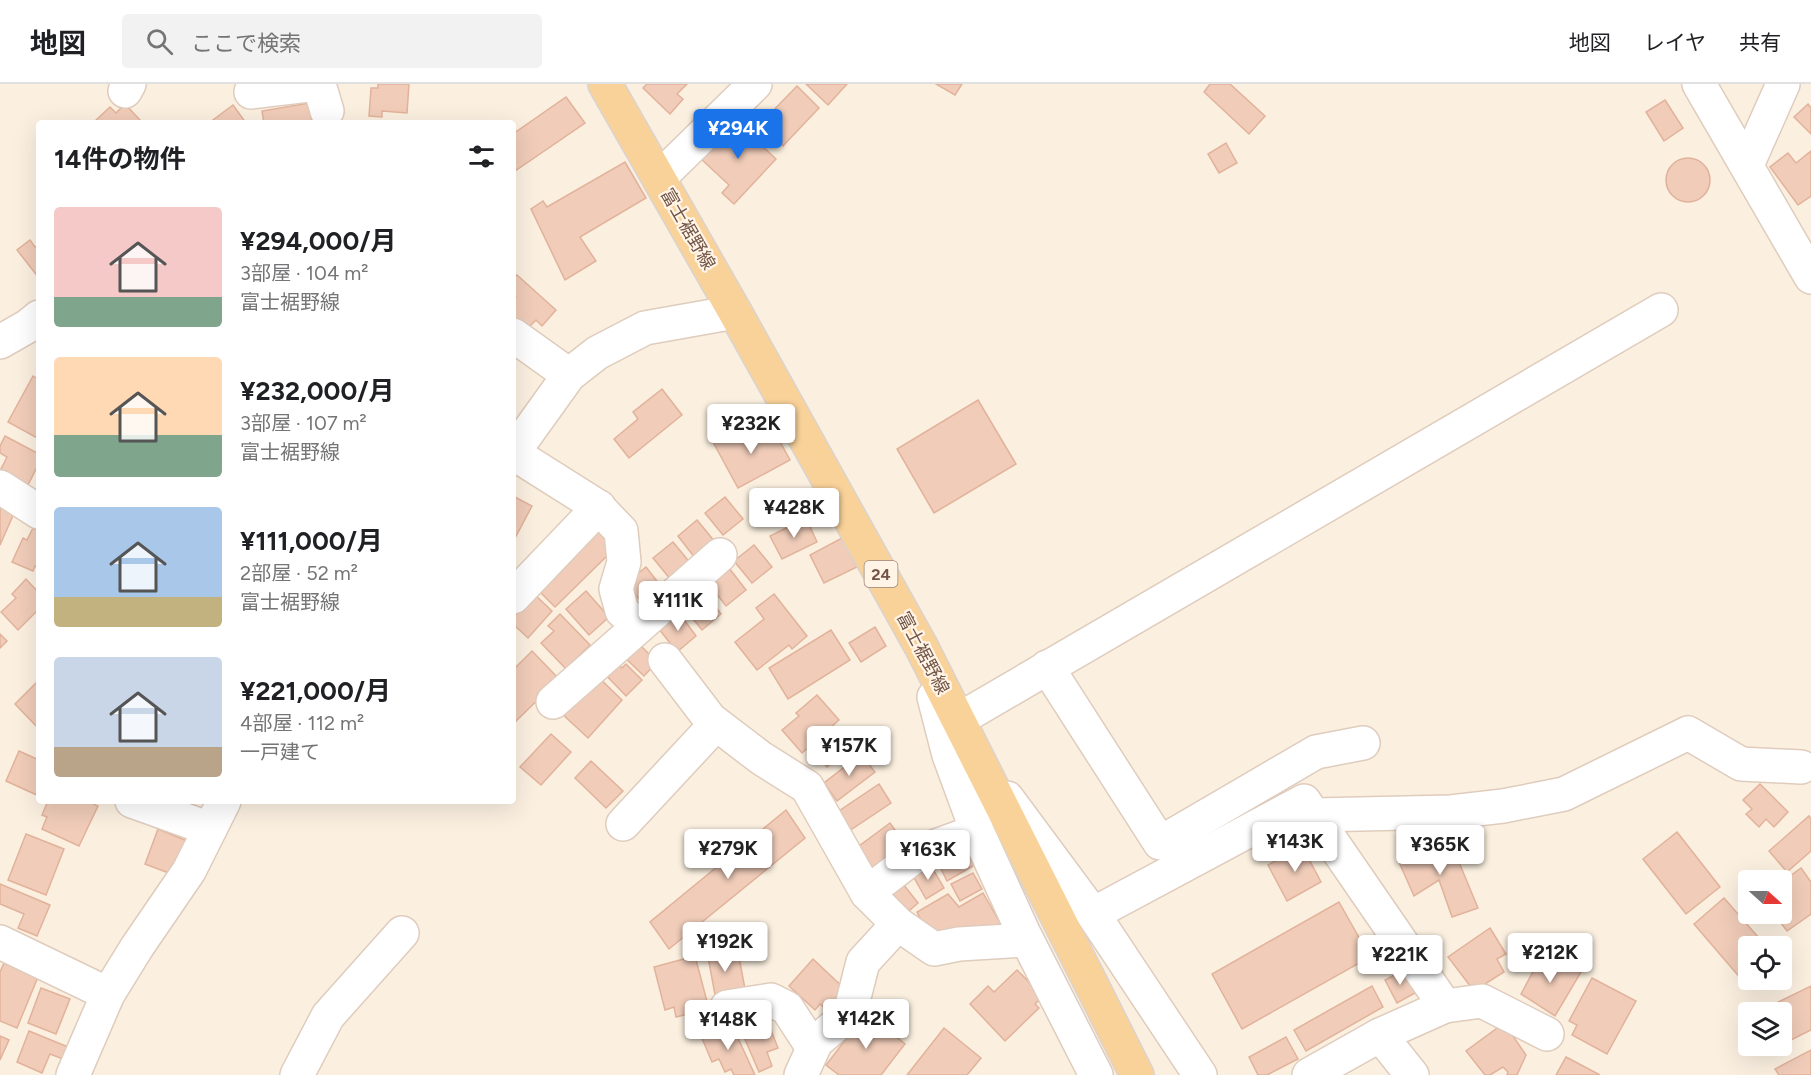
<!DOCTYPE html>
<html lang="ja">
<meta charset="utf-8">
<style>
body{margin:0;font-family:Figtree,"Noto Sans JP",sans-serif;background:#f2f2f2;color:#202124;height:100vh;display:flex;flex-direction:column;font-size:22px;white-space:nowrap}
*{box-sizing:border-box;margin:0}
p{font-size:20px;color:#757577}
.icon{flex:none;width:33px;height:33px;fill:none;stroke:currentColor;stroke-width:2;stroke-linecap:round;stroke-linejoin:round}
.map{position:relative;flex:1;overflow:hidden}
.drawer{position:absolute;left:36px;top:36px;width:480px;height:684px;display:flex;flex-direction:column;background:#fff;border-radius:6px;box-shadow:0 6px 24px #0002}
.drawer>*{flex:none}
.needle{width:39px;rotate:111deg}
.tools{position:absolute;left:1738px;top:786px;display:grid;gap:12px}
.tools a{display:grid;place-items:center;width:54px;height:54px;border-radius:6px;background:#fff;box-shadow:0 6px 24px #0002;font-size:30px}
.price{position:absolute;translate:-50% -51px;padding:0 14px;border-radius:6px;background:#fff;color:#222;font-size:20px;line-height:39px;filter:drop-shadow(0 2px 3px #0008)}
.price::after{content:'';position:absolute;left:50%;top:36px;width:18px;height:14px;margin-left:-9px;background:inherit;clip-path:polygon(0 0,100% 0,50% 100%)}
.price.selected{background:#1a73e8;color:#fff}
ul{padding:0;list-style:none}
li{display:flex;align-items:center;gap:18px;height:150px;padding:0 18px}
li span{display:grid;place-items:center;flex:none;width:168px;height:120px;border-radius:6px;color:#555}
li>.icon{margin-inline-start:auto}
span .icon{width:72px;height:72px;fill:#fffc;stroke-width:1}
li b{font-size:26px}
h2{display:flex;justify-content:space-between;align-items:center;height:72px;padding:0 18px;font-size:26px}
header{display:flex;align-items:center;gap:36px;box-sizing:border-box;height:84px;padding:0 30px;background:#fff;border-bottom:2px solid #e0e0e0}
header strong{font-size:28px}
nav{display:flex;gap:33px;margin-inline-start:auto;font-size:21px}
.search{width:420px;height:54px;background:#f2f2f2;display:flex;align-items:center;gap:15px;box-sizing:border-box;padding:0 21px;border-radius:6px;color:#757577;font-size:22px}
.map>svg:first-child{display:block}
.building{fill:#f0ccb9;stroke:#e2b29a;stroke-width:1.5}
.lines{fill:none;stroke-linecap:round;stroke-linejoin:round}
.minor-casing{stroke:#dfccbd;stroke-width:36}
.major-casing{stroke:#dad3cf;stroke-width:36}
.minor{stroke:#fff;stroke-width:33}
.major{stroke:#f9d29a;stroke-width:33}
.labels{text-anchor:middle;stroke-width:4.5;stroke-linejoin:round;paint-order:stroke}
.shield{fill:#fff4e6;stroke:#9c8577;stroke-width:1.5}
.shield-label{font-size:16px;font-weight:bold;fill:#715548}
.street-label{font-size:18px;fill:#715548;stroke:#fff4e6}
</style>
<header>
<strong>地図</strong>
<div class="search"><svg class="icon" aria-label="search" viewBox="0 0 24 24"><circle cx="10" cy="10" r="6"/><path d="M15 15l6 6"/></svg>ここで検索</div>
<nav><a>地図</a><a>レイヤ</a><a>共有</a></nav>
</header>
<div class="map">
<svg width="1811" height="991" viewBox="0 0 1811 991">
<rect width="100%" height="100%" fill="#fbf0e0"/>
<g class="building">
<polygon points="378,0 409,0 407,29 382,27 382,33 369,32 371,4 378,4"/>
<polygon points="647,0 687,0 677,10 683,15 670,30 643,4"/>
<polygon points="806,0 847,0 828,21"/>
<polygon points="936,0 962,0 955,11"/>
<polygon points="1210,0 1230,0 1265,32 1249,50 1204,8"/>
<polygon points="797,2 819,24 783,62 761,39"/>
<polygon points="566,13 585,39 515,87 513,84 513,50"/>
<polygon points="1665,16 1683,44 1664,57 1646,28"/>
<polygon points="309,19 312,39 264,39 262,27"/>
<polygon points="125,20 141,37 138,39 93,39 110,23 116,29"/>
<polygon points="1808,20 1811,24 1811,50 1794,33"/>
<polygon points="233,21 246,39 209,39"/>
<polygon points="735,36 776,75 734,120 722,109 729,101 700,74"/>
<polygon points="1226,59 1237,79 1219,89 1208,70"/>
<polygon points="1811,67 1811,112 1798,121 1770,83 1788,69 1796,79"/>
<circle cx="1688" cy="96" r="22"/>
<polygon points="625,78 646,114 580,153 596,177 565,196 531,125 543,117 547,123"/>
<polygon points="30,156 35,163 39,160 39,194 17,166"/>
<polygon points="517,191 556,226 542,242 536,236 527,245 513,232 513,216 516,213 513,210 513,195"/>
<polygon points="33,292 39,296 39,355 8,338"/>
<polygon points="662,305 682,331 629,374 614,355 638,335 633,328"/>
<polygon points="978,316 1016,380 934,429 897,365"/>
<polygon points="772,343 790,376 738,404 713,358 739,344 747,357"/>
<polygon points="5,352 39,370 39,379 28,401 0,387 7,373 0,369 0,362"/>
<polygon points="513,412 532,422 513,458"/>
<polygon points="725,413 743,435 723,451 705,429"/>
<polygon points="0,420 15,427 0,461"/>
<polygon points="806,434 817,458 782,475 770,452"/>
<polygon points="697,436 715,458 695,474 678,452"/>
<polygon points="33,444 39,447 39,484 35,482 33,487 12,478 23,454 27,456"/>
<polygon points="599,444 607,452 610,469 555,523 537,505"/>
<polygon points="842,454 857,483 824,499 810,471"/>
<polygon points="673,458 691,480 671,496 653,474"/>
<polygon points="754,461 772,483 752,499 734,477"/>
<polygon points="646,483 663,505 644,521 626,499"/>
<polygon points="729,484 746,506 726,522 709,500"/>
<polygon points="26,495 39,509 39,525 18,546 1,528 16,514 12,510"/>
<polygon points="586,507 609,533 589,551 566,525"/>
<polygon points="704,508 721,530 702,546 684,524"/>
<polygon points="534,510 552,527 528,554 513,540 513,534"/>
<polygon points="774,510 807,552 792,565 789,561 757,586 735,558 764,535 756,524"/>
<polygon points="679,529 696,552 677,568 659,545"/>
<polygon points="560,530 590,561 566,585 541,559 554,547 548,542"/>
<polygon points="875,543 886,562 861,578 849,559"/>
<polygon points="831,546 850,576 788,615 769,584"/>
<polygon points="0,550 7,557 0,564"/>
<polygon points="634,555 657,578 644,592 620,569"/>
<polygon points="532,567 559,595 513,640 513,586"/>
<polygon points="614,576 622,584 626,580 642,596 626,612 602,587"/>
<polygon points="595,590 622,616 588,654 560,628"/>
<polygon points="39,596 39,641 37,643 15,620"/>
<polygon points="817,611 839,636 802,669 782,646 799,632 796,629"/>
<polygon points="840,647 852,662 827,683 815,668"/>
<polygon points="551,650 571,668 541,701 520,683"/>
<polygon points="19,667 39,676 39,712 6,697"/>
<polygon points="861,670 875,688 837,717 824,699"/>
<polygon points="591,677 623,707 606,724 575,694"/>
<polygon points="879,700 891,719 849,747 836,729"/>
<polygon points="1760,700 1788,728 1774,743 1766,735 1759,743 1746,730 1752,725 1743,716"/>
<polygon points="48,717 87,717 98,722 79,762 42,745 47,733 42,731"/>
<polygon points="786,726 805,754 669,865 650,838"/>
<polygon points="1809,732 1811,735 1811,767 1787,788 1769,767"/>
<polygon points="890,739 906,762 867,790 851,768"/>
<polygon points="158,745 187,757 174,791 145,780"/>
<polygon points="1677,748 1720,803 1686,830 1643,775"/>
<polygon points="26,750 64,765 46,811 8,796"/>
<polygon points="1449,754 1478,824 1452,833 1439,796 1414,812 1398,776"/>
<polygon points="963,760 975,781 947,797 936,775"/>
<polygon points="1302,762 1321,798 1287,817 1268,781"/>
<polygon points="930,780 944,804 926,815 912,790"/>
<polygon points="1801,784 1811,798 1811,830 1787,847 1774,830 1782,830 1782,798"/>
<polygon points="973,789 982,805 960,817 951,800"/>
<polygon points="0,800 50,821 37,852 18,844 24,830 0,820"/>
<polygon points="903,800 918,819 902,833 886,814"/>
<polygon points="983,809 1006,849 929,853 917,828 948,810 959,823"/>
<polygon points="1724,814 1766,862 1749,862 1749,890 1742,896 1694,840"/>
<polygon points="1339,818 1370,873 1242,945 1212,890"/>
<polygon points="1490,844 1506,870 1497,875 1504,888 1474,907 1448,873"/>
<polygon points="716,860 716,865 730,862 732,874 739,873 746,910 716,916 706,862"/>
<polygon points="1542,871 1581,888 1555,932 1521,910"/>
<polygon points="695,872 709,925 676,933 674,923 665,926 654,883"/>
<polygon points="813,875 848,908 829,928 820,920 815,926 789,902"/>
<polygon points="4,879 38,893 17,944 0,937 0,888"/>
<polygon points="1017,886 1043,912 1035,920 1039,924 1005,957 970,920 988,902 994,908"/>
<polygon points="1404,886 1415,909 1397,919 1385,896"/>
<polygon points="1592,894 1636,917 1607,970 1572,951 1577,941 1569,937"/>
<polygon points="1372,902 1383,923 1306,967 1294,946"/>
<polygon points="1811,902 1811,946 1785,959 1782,953 1782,928 1775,928 1772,921"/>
<polygon points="41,904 70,915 56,950 28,939"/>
<polygon points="866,929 905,960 881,991 839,991 826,981"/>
<polygon points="767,936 778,964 767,968 772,982 759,988 741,946"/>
<polygon points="731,939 755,991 734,991 731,985 725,988 719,975 712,978 701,952"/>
<polygon points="1504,939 1526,971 1517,991 1507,991 1508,988 1503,983 1490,991 1485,991 1466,967"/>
<polygon points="944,944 981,974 967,991 907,991"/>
<polygon points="29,947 68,963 63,975 50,970 42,989 17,978"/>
<polygon points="0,952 9,956 0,976"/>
<polygon points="1286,953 1298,975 1267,991 1258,991 1249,973"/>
<polygon points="1811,966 1811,991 1779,991 1775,985"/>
<polygon points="1566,973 1600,991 1556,991"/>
</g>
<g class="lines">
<g class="minor-casing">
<g id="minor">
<polyline points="319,0 327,27"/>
<polyline points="1699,0 1811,193"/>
<polyline points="125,7 129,0"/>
<polyline points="251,8 317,0"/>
<polyline points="1747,81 1783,0"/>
<polyline points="659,94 755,0"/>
<polyline points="513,251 569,291"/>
<polyline points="0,258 28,242 39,233"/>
<polyline points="513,369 569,291 597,269 645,244 735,228"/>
<polyline points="513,369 597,422 621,447 624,478 616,505 622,527 639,542"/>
<polyline points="0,403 39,428"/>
<polyline points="513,513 599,423"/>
<polyline points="665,576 710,635 761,674 807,703 867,809"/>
<polyline points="1047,583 1160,759 1316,668 1363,659"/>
<polyline points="934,613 949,671 977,747 1024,850 1096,991"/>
<polyline points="553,618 720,471"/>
<polyline points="958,636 1661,226"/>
<polyline points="1007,714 1093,830 1200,991"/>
<polyline points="132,717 210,745"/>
<polyline points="1314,731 1451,728 1503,722 1564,710 1688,649 1741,680 1801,683"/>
<polyline points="623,740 716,640"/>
<polyline points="1093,830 1304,717 1445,922 1380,951 1309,991"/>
<polyline points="898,840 934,865 959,860 1027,856"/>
<polyline points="0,858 108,910"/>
<polyline points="1445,922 1482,917 1547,950"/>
<polyline points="727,923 771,916 787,924 813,964"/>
<polyline points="1380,951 1412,991"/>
<polyline points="73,991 108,910 137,863 189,787 224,717"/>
<polyline points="297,991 328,932 402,849"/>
<polyline points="801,991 816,958 850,929 863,878 898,840 867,809 920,768 977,747"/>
</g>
</g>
<g class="major-casing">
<polyline id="major" points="605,0 735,228 922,564 1137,991"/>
</g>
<use href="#minor" class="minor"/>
<use href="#major" class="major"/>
</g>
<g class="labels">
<rect class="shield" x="864.5" y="477" width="33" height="26" rx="4.5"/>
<g class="shield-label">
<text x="881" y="496">24</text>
</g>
<g class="street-label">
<text transform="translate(688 145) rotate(60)" y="6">富士裾野線</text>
<text transform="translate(923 569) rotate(62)" y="6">富士裾野線</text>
</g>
</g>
</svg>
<div class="tools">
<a><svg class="needle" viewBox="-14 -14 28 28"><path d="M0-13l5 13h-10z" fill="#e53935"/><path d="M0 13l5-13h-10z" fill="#757577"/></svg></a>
<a><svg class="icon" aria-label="locate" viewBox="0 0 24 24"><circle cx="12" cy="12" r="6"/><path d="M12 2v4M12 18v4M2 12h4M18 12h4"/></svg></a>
<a><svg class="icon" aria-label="layers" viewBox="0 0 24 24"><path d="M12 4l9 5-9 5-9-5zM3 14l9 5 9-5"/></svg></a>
</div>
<b class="price selected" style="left:738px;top:76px">¥294K</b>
<b class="price" style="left:751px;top:371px">¥232K</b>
<b class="price" style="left:794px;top:455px">¥428K</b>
<b class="price" style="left:678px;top:548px">¥111K</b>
<b class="price" style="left:849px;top:693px">¥157K</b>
<b class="price" style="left:1295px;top:789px">¥143K</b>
<b class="price" style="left:1440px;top:792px">¥365K</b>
<b class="price" style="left:728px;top:796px">¥279K</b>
<b class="price" style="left:928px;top:797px">¥163K</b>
<b class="price" style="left:725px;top:889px">¥192K</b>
<b class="price" style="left:1550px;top:900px">¥212K</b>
<b class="price" style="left:1400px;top:902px">¥221K</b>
<b class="price" style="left:866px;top:966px">¥142K</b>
<b class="price" style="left:728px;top:967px">¥148K</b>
<section class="drawer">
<h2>14件の物件<svg class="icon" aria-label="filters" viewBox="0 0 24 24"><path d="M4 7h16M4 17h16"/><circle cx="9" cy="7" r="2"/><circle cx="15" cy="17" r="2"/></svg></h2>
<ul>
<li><span style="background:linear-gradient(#f6c9c9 75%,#7fa58c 0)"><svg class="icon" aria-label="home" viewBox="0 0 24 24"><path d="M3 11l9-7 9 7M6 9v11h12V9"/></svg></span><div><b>¥294,000/月</b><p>3部屋 · 104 m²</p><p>富士裾野線</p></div></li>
<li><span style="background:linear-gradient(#ffd9b3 65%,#7fa58c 0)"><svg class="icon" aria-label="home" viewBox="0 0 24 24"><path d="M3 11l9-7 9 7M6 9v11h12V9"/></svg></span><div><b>¥232,000/月</b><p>3部屋 · 107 m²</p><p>富士裾野線</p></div></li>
<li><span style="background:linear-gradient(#a9c7e8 75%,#c2b280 0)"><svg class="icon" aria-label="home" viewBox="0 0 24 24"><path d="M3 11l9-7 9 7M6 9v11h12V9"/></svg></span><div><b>¥111,000/月</b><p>2部屋 · 52 m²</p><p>富士裾野線</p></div></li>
<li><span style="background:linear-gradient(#c9d6e8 75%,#b9a48a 0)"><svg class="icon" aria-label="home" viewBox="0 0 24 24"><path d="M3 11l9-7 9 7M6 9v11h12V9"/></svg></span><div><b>¥221,000/月</b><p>4部屋 · 112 m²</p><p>一戸建て</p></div></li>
</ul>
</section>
</div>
